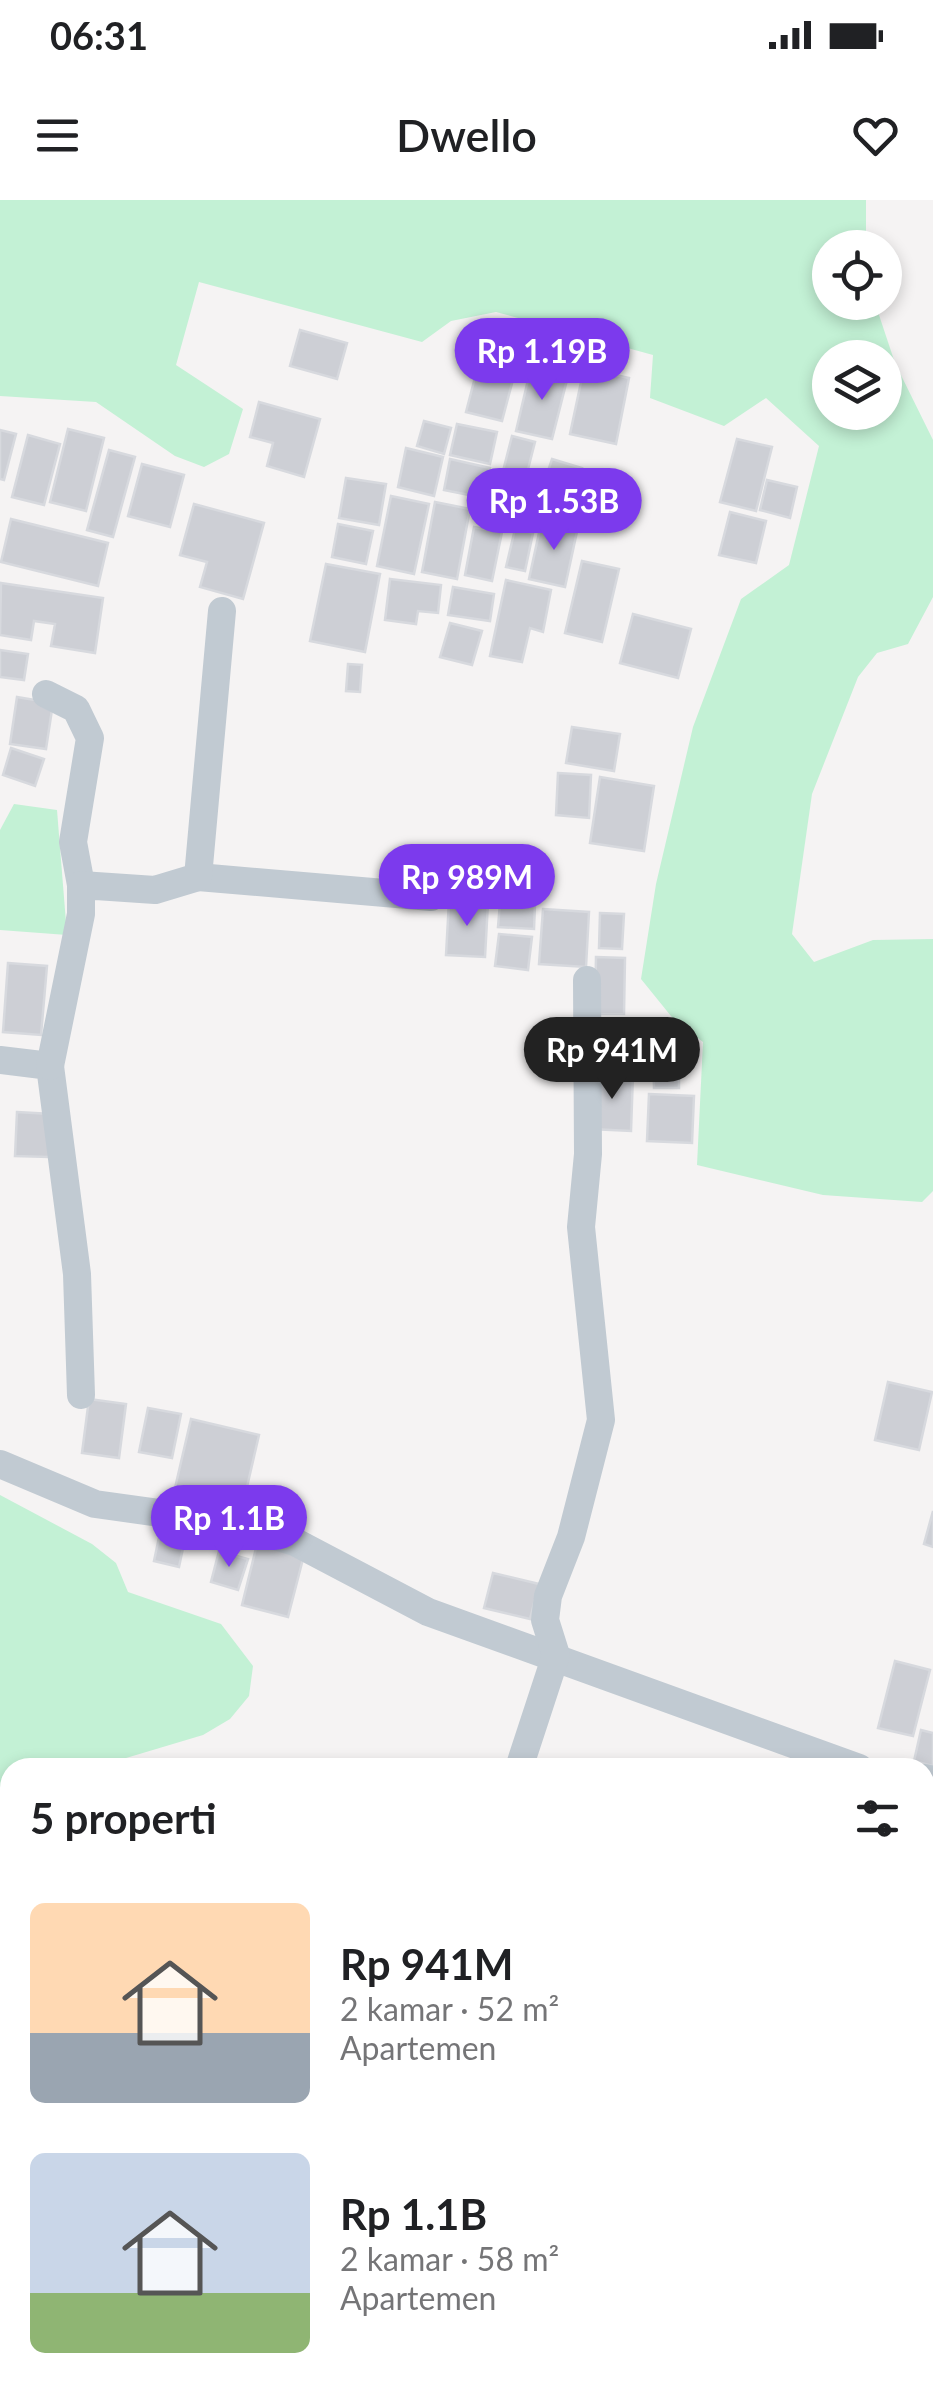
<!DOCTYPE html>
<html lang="id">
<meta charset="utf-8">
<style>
body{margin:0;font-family:Lato,sans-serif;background:#f6f6f6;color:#202124;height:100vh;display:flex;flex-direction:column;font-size:38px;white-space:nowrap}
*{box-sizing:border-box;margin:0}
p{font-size:32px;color:#757577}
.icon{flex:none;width:55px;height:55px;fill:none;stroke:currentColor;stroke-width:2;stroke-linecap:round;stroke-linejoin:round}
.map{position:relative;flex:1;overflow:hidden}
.details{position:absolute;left:0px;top:1558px;width:935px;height:642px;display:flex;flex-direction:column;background:#fff;border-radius:30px 30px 0 0;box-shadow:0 5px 15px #0003}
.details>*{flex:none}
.controls{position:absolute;left:812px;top:30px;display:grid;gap:20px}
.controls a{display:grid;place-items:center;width:90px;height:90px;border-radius:50%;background:#fff;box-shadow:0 5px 15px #0003;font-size:50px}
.price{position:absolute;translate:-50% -85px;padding:0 22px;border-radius:35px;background:#7c3aed;color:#fff;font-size:32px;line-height:65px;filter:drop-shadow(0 2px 5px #0008)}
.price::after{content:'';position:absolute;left:50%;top:60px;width:30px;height:22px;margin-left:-15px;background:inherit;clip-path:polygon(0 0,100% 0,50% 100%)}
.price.current{background:#222;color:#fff}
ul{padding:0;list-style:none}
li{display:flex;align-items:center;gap:30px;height:250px;padding:0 30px}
li span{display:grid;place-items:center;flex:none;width:280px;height:200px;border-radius:15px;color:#555}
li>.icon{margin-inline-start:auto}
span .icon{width:120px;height:120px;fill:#fffc;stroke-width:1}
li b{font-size:42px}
h2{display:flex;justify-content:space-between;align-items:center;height:120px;padding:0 30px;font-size:42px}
.status{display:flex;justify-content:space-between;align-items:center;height:70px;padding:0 50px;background:#fff;direction:ltr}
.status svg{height:28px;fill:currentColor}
header{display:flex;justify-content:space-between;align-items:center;height:130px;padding:0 30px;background:#fff;font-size:45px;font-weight:600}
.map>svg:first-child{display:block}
.green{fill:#c3f1d5;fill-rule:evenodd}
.building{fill:#cdcfd5;stroke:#d7d9de;stroke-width:2.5}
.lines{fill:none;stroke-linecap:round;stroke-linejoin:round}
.street{stroke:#c1cad2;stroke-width:28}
</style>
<div class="status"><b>06:31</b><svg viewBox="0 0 49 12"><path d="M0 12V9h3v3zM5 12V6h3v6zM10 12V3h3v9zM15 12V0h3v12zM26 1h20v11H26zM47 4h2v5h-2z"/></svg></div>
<header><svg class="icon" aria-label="menu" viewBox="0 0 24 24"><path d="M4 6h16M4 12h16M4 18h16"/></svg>Dwello<svg class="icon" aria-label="heart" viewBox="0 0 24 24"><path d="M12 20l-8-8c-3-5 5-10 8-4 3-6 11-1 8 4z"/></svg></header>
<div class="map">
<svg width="933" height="2199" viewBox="0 0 933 2199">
<rect width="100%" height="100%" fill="#f5f3f3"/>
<g class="green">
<path d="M0 0H866V47L830 48V102L875 103 895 163 933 240V397L908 444 877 453 858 477 812 594 792 734 814 762 873 740 933 739V991L922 1002 823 995 697 965 703 842 675 821 641 779 656 684 693 527 741 399 789 365 819 246 766 198 724 226 650 198 653 155 496 112 451 121 422 142 199 82 176 165 243 209 229 254 204 267 175 256 96 202 0 196ZM830 158H885V212H830Z"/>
<polygon points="14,604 57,610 67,735 0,730 0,630"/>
<polygon points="0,1295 92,1344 116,1363 128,1392 221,1424 253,1466 249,1496 230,1519 203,1535 96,1567 10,1568 10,1939 0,1953"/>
<polygon points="0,2010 10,2026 10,2190 113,2190 119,2199 0,2199"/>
</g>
<g class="building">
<polygon points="300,130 347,143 337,179 290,166"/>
<polygon points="480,158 516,168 502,221 466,212"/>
<polygon points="531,167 568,176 552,239 516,231"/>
<polygon points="584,168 629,178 616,244 570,234"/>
<polygon points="259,202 320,219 304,277 267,266 273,243 250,237"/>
<polygon points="424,221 451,228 444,254 417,246"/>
<polygon points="457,224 497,232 490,264 450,255"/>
<polygon points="68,229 104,238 86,311 50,302"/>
<polygon points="0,230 16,234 4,280 0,279"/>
<polygon points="28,235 60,244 44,305 12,297"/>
<polygon points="512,236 535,242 526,277 503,271"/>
<polygon points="737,239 772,247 756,311 720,302"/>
<polygon points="406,248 443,257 434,296 398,287"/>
<polygon points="109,250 135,257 113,337 87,330"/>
<polygon points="450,259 490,268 484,298 444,290"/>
<polygon points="552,259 582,268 569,308 539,298"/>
<polygon points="142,264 184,275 170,327 128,316"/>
<polygon points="496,273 530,283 521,315 487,306"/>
<polygon points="346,278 386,284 379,325 339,318"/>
<polygon points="767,280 797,287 790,318 760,310"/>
<polygon points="391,296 429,304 414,374 377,366"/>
<polygon points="435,302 470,309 457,379 422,372"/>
<polygon points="194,304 264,323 243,399 200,387 207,362 180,355"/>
<polygon points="730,312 766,321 756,363 719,355"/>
<polygon points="11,319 108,343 98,386 1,362"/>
<polygon points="542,319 578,327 565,387 529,379"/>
<polygon points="338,324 373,331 366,364 332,357"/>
<polygon points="474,327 502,332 492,381 465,375"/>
<polygon points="515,329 533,333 525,371 506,367"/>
<polygon points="582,361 619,369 602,442 565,433"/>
<polygon points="326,364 380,374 365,452 310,441"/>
<polygon points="390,379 441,385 438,413 418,411 416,424 385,420"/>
<polygon points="506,380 551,390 543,432 530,428 522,462 490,456"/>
<polygon points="1,383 103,398 95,453 51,446 55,424 34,421 31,440 0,435"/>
<polygon points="453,387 494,394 490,421 448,415"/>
<polygon points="633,414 691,429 678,478 620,463"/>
<polygon points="450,423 482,431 472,465 440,457"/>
<polygon points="0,450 28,454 24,480 0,477"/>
<polygon points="348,464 362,465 360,492 346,491"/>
<polygon points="17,497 53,503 46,549 10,544"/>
<polygon points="572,527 620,534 614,571 566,563"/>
<polygon points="11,548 44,559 35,586 3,575"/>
<polygon points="558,573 591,575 589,618 556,615"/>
<polygon points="600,577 654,586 644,651 590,643"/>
<polygon points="449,701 488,703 485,757 446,755"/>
<polygon points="500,703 535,705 534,729 498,727"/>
<polygon points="543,709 589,712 586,767 539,764"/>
<polygon points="600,713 624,714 622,749 599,748"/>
<polygon points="499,734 532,737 528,770 495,766"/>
<polygon points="596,757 625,758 624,814 595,814"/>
<polygon points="8,763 47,766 41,835 3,832"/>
<polygon points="598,822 650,825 648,857 596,854"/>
<polygon points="653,850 679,850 679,888 654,888"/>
<polygon points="593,872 633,874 631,931 591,929"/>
<polygon points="649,894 694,896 692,943 647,941"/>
<polygon points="17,912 51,914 49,957 15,956"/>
<polygon points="888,1182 932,1192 919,1250 875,1240"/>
<polygon points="89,1199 126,1204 119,1258 82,1253"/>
<polygon points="148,1208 181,1214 172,1258 139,1252"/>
<polygon points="191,1219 259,1235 243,1304 175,1288"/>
<polygon points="933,1311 933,1347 924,1344"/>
<polygon points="162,1323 187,1329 179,1367 154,1361"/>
<polygon points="257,1344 304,1355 288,1417 242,1405"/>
<polygon points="219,1351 248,1359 238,1390 211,1382"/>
<polygon points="493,1373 539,1384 530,1419 484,1408"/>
<polygon points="895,1461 930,1470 913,1536 878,1528"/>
<polygon points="921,1530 933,1533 933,1566 914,1561"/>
<polygon points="925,2162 933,2164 933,2199 900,2199 903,2190 925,2190"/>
</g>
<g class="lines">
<g class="street">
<polyline points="46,494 76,509 90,538 73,642 81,685"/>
<polyline points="198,677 431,697"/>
<polyline points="0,860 50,866 77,1074 81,1195"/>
<polyline points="50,866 81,714 81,685 155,690 198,677 222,411"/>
<polyline points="0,1264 95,1304 232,1323 295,1342 428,1412 859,1568"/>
<polyline points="519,1568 556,1455 545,1420 548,1396 571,1337 601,1220 581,1027 588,954 587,780"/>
<polyline points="925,1578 933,1580"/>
<polyline points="334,2199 337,2190"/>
</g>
</g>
</svg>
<div class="controls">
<a><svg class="icon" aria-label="locate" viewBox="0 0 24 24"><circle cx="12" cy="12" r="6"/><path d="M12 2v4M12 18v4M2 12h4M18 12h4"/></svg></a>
<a><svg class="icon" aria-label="layers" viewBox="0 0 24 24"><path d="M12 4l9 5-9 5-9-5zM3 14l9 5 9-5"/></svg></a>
</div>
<b class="price" style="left:542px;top:203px">Rp 1.19B</b>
<b class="price" style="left:554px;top:353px">Rp 1.53B</b>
<b class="price" style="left:467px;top:729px">Rp 989M</b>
<b class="price current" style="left:612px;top:902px">Rp 941M</b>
<b class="price" style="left:229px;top:1370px">Rp 1.1B</b>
<section class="details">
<h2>5 properti<svg class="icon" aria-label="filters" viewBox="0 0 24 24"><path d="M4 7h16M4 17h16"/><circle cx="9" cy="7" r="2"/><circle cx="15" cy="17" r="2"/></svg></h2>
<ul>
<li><span style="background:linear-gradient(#ffd9b3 65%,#9aa5b1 0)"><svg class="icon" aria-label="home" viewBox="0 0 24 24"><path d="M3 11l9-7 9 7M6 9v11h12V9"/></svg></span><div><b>Rp 941M</b><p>2 kamar · 52 m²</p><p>Apartemen</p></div></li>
<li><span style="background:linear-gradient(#c9d6e8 70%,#8fb573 0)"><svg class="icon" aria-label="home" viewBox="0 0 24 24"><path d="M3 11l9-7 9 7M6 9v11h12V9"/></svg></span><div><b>Rp 1.1B</b><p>2 kamar · 58 m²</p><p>Apartemen</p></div></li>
</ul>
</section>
</div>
